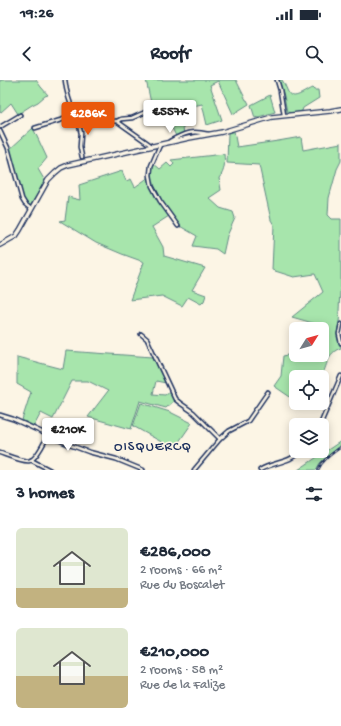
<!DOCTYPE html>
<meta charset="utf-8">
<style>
body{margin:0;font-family:"Gochi Hand",sans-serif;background:#f2f2f3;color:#1f2937;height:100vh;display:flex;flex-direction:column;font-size:15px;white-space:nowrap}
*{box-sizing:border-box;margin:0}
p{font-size:13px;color:#747a83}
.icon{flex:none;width:22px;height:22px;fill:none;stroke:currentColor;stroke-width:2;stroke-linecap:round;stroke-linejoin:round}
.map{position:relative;height:390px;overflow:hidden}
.side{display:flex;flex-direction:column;background:#fff;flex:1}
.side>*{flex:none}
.needle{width:26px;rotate:53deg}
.fabs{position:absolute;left:289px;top:242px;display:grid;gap:8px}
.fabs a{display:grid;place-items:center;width:40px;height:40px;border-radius:6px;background:#fff;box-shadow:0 2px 10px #0003;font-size:20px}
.price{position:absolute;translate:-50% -34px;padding:0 9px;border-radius:4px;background:#fff;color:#222;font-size:13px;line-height:26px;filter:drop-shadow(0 1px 2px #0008)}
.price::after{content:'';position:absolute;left:50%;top:24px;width:12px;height:9px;margin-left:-6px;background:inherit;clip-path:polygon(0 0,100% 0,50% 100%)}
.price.active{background:#ea580c;color:#fff}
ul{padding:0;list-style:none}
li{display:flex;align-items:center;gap:12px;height:100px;padding:0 16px}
li span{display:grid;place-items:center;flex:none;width:112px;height:80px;border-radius:6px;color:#555}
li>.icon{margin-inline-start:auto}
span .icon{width:48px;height:48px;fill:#fffc;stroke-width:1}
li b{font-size:17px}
h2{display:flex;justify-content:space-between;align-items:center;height:48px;padding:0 16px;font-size:17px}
.status{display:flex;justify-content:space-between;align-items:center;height:28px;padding:0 20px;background:#fff;direction:ltr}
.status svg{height:11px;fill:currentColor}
header{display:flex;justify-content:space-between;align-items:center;height:52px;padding:0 16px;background:#fff;font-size:18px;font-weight:700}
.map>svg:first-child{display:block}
.green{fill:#a7e5ac;stroke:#618a85}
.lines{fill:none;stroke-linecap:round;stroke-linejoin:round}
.street-casing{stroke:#1b2f5e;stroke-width:5.5}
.secondary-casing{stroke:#1b2f5e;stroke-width:6}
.street{stroke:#fcf5e5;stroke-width:2.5}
.secondary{stroke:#fcf5e5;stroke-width:3.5}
.rail-casing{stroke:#1b2f5e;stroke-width:2.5}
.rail{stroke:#fcf5e5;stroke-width:1;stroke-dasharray:3;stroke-linecap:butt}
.labels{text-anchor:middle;stroke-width:3;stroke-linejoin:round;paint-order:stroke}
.quarter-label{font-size:14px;letter-spacing:1px;fill:#1b2f5e;stroke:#fcf5e5}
</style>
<div class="status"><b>19:26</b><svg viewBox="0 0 49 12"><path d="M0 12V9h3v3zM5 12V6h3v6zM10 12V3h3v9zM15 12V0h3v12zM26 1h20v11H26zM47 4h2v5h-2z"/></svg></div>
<header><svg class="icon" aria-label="back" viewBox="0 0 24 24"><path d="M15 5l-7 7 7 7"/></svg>Roofr<svg class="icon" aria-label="search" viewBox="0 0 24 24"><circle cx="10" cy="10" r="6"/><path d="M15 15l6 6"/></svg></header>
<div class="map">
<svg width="341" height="390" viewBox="0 0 341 390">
<rect width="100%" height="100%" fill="#fcf5e5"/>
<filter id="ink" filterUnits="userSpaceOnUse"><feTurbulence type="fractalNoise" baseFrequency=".025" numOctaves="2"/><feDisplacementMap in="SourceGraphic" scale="8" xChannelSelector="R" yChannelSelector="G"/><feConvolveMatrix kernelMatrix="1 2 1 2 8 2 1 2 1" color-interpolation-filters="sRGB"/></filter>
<g filter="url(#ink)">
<g class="green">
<polygon points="0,0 36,0 41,7 48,15 45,16 38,22 32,25 18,34 11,23 0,33"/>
<polygon points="146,0 236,0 246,20 247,20 249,24 233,34 218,1 210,5 222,40 207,45 202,24 193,26 179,31 184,53 176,56 170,44 163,44 161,29 153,32"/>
<path d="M279 0H282C285 4 286 8 288 12 293 22 306 10 312 8L314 10H318L319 18 303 28 302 31 292 33 287 32 284 16Z"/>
<polygon points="270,15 275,32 255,38 251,25"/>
<polygon points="33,48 47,78 38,89 45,101 30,126 23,118 10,69"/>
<path d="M234 51 237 67 278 61 301 57 303 70 341 63V81L337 89 329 118 328 135 332 139H341V210H340L339 231C341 238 337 248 337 256 337 260 340 264 341 268 326 273 328 286 321 297H296V321L274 306 281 296 283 276 293 274 296 271V275H322V250L323 246 292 237 323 212 315 194 294 197 272 190 274 145 271 140 259 85 227 83 228 53Z"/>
<path d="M224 74C225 83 225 91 219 98L221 110 209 118 220 128 233 132 235 138 227 156 223 174 216 169 193 166 197 156 178 145 161 121 153 105 152 92 153 83 160 89 167 83 171 87 174 84 171 80Z"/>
<path d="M122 91 126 101 131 99 135 107 149 97C151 112 161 124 169 136L152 147 163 167 164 176 205 188 192 210 206 215 204 221 201 224 188 217 182 226 162 216 130 220 144 182 122 174 96 163 60 141 65 140 68 117 80 120 79 105Z"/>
<polygon points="66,271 153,277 166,303 156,301 153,314 165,315 170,311 175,320 166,328 140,321 131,349 88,337 108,311 88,301 72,301 53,339 41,333 34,346 22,340 31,312 17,304 17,277 63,289"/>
<polygon points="141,323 170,332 192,343 174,369 133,346"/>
<polygon points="341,361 341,365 320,383 316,390 298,390"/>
</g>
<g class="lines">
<g class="street-casing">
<g id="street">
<path d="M65 0C66 10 70 26 76 34"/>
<polyline points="277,0 280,10 284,35"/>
<polyline points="76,34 74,36 76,37 77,37 78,35 81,35 99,42 116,41 118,42 152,66"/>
<polyline points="77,37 81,53 80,67 82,77"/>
<polyline points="117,41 121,39 132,38 148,31"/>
<polyline points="0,47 20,35"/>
<polyline points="35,48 74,36"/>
<polyline points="0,51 8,68 22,119 25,124 31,129"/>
<path d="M170 61C185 53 191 50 208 54"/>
<polyline points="160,65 151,86 150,95 152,106 160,121 178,146"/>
<polyline points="341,244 339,254 341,263"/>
<polyline points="141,254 147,259 175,319 180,323 193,332 220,359"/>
<polyline points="0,335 13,339 70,365 89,372 116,379 143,390"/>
<polyline points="320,345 341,296"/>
<path d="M0 373C6 375 23 382 29 381 36 380 45 361 48 355"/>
<polyline points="31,380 50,390"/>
<polyline points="194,390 220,359 229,351 248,341 268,312"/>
<path d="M260 390C273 382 290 383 301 371"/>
</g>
</g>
<g class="secondary-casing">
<polyline id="secondary" points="0,165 16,156 20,150 48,100 55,93 61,88 68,85 189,58 222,52 272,37 330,31 341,29"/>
</g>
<use href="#street" class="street"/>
<use href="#secondary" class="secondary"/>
<g class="rail-casing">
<path id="rail" d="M318 390C322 380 333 373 341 367"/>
</g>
<use href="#rail" class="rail"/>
</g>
</g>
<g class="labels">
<g class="quarter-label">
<text x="153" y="370">OISQUERCQ</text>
</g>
</g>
</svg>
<div class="fabs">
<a><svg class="needle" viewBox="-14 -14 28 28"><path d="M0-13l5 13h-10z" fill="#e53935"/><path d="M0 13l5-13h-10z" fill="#747a83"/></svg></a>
<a><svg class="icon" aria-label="locate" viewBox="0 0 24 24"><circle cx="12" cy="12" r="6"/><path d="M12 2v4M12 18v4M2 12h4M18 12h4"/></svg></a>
<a><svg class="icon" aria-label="layers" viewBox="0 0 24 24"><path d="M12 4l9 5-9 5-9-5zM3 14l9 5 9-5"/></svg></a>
</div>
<b class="price" style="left:170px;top:54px">€557K</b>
<b class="price active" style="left:88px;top:56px">€286K</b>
<b class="price" style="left:68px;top:372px">€210K</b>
</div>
<section class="side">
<h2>3 homes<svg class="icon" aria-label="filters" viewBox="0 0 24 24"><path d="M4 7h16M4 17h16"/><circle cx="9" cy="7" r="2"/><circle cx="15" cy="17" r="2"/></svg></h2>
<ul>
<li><span style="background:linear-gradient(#dfe7d0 75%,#c2b280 0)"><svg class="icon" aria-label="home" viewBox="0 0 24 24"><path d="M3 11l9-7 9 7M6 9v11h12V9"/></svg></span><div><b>€286,000</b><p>2 rooms · 66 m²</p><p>Rue du Boscalet</p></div></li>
<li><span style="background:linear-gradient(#dfe7d0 60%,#c2b280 0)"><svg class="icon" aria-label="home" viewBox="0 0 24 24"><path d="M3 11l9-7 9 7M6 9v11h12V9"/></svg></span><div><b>€210,000</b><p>2 rooms · 58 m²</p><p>Rue de la Falize</p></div></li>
</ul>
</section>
